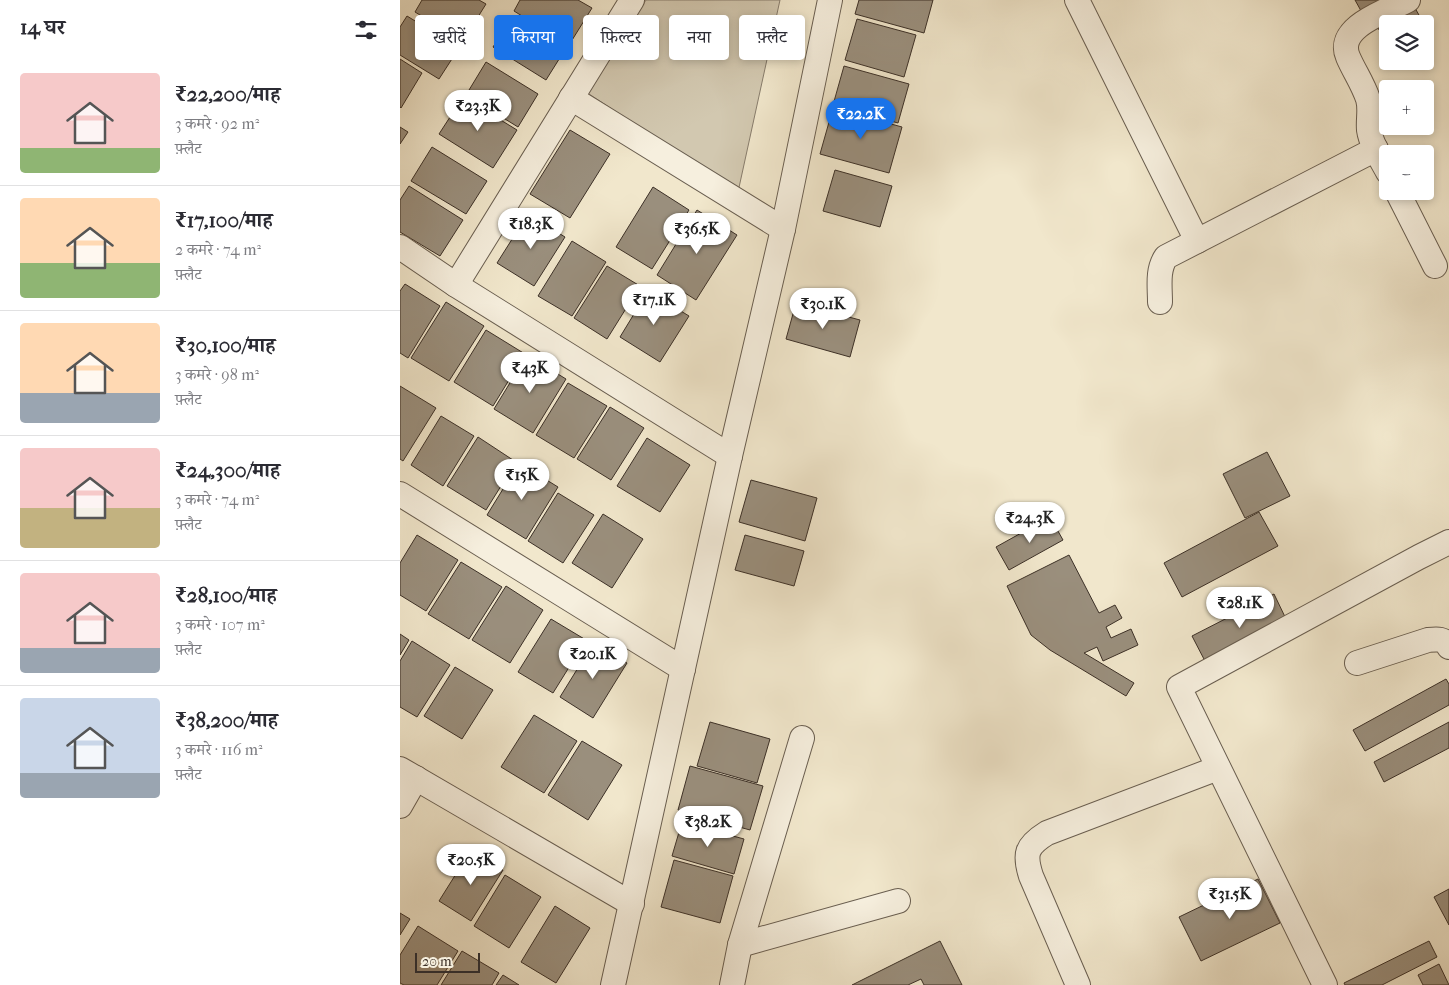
<!DOCTYPE html>
<html lang="hi">
<meta charset="utf-8">
<style>
body{margin:0;font-family:"IM FELL French Canon","Noto Serif Devanagari",serif;background:#f2f2f3;color:#2b2b33;height:100vh;display:flex;flex-direction:column;font-size:19px;white-space:nowrap}
*{box-sizing:border-box;margin:0}
p{font-size:16px;color:#7c7c81}
.icon{flex:none;width:28px;height:28px;fill:none;stroke:currentColor;stroke-width:2;stroke-linecap:round;stroke-linejoin:round}
.map{position:relative;flex:1;overflow:hidden}
.details{display:flex;flex-direction:column;background:#fff;width:400px}
.details>*{flex:none}
.hud{position:absolute;left:15px;top:15px;width:475px;height:45px;display:flex;gap:10px}
.controls{position:absolute;left:979px;top:15px;display:grid;gap:10px}
.controls a{display:grid;place-items:center;width:55px;height:55px;border-radius:5px;background:#fff;box-shadow:0 2px 8px #0003;font-size:25px}
.scale{position:absolute;left:15px;bottom:12px;width:65px;box-sizing:border-box;padding-left:5px;border:2px solid #3c3027;border-top:0;font-size:14px;line-height:18px;white-space:nowrap;color:#3c3027;-webkit-text-stroke:4px #f6efde;paint-order:stroke}
.price{position:absolute;translate:-50% -42px;padding:0 11px;border-radius:18px;background:#fff;color:#222;font-size:16px;line-height:32px;filter:drop-shadow(0 1px 2px #0008)}
.price::after{content:'';position:absolute;left:50%;top:30px;width:15px;height:11px;margin-left:-8px;background:inherit;clip-path:polygon(0 0,100% 0,50% 100%)}
.price.active{background:#1a73e8;color:#fff}
ul{padding:0;list-style:none}
li{display:flex;align-items:center;gap:15px;height:125px;padding:0 20px}
li+li{border-top:1px solid #e1e1e2}
li span{display:grid;place-items:center;flex:none;width:140px;height:100px;border-radius:5px;color:#555}
li>.icon{margin-inline-start:auto}
span .icon{width:60px;height:60px;fill:#fffc;stroke-width:1}
li b{font-size:21px}
h2{display:flex;justify-content:space-between;align-items:center;height:60px;padding:0 20px;font-size:21px}
.pill{padding:0 18px;border-radius:5px;background:#fff;box-shadow:0 2px 8px #0003;font-size:18px;line-height:45px}
.pill.active{background:#1a73e8;color:#fff}
main{display:flex;flex:1;min-height:0}
.map>svg:first-child{display:block}
.green{fill:#d2c8b0;stroke:#877c6c}
.building{fill:#9a8f7d;stroke:#3c3027}
.lines{fill:none;stroke-linecap:round;stroke-linejoin:round}
.minor-casing{stroke:#695e50;stroke-width:26}
.minor{stroke:#f6efde;stroke-width:24}
</style>
<main>
<section class="details">
<h2>14 घर<svg class="icon" aria-label="filters" viewBox="0 0 24 24"><path d="M4 7h16M4 17h16"/><circle cx="9" cy="7" r="2"/><circle cx="15" cy="17" r="2"/></svg></h2>
<ul>
<li><span style="background:linear-gradient(#f6c9c9 75%,#8fb573 0)"><svg class="icon" aria-label="home" viewBox="0 0 24 24"><path d="M3 11l9-7 9 7M6 9v11h12V9"/></svg></span><div><b>₹22,200/माह</b><p>3 कमरे · 92 m²</p><p>फ़्लैट</p></div></li>
<li><span style="background:linear-gradient(#ffd9b3 65%,#8fb573 0)"><svg class="icon" aria-label="home" viewBox="0 0 24 24"><path d="M3 11l9-7 9 7M6 9v11h12V9"/></svg></span><div><b>₹17,100/माह</b><p>2 कमरे · 74 m²</p><p>फ़्लैट</p></div></li>
<li><span style="background:linear-gradient(#ffd9b3 70%,#9aa5b1 0)"><svg class="icon" aria-label="home" viewBox="0 0 24 24"><path d="M3 11l9-7 9 7M6 9v11h12V9"/></svg></span><div><b>₹30,100/माह</b><p>3 कमरे · 98 m²</p><p>फ़्लैट</p></div></li>
<li><span style="background:linear-gradient(#f6c9c9 60%,#c2b280 0)"><svg class="icon" aria-label="home" viewBox="0 0 24 24"><path d="M3 11l9-7 9 7M6 9v11h12V9"/></svg></span><div><b>₹24,300/माह</b><p>3 कमरे · 74 m²</p><p>फ़्लैट</p></div></li>
<li><span style="background:linear-gradient(#f6c9c9 75%,#9aa5b1 0)"><svg class="icon" aria-label="home" viewBox="0 0 24 24"><path d="M3 11l9-7 9 7M6 9v11h12V9"/></svg></span><div><b>₹28,100/माह</b><p>3 कमरे · 107 m²</p><p>फ़्लैट</p></div></li>
<li><span style="background:linear-gradient(#c9d6e8 75%,#9aa5b1 0)"><svg class="icon" aria-label="home" viewBox="0 0 24 24"><path d="M3 11l9-7 9 7M6 9v11h12V9"/></svg></span><div><b>₹38,200/माह</b><p>3 कमरे · 116 m²</p><p>फ़्लैट</p></div></li>
</ul>
</section>
<div class="map">
<svg width="1049" height="985" viewBox="0 0 1049 985">
<rect width="100%" height="100%" fill="#f1e7cc"/>
<filter id="stains"><feTurbulence type="fractalNoise" baseFrequency=".004" numOctaves="4"/><feColorMatrix values="0 0 0 0 .2 0 0 0 0 .09 0 0 0 0 .02 0 0 0 .5 -.17"/></filter>
<radialGradient id="worn" r=".72"><stop offset=".6" stop-color="#630" stop-opacity="0"/><stop offset="1" stop-color="#630" stop-opacity=".3"/></radialGradient>
<polygon class="green" points="246,0 380,0 338,192 186,92"/>
<g class="building">
<polygon points="22,0 79,0 86,4 63,41 15,12"/>
<polygon points="120,0 178,0 192,8 169,45 114,11"/>
<polygon points="459,0 533,0 524,33 455,14"/>
<polygon points="955,0 997,0 965,18"/>
<polygon points="1015,8 1024,24 988,24 988,44 978,28"/>
<polygon points="7,16 59,48 39,79 0,55 0,27"/>
<polygon points="113,16 166,48 146,80 93,47"/>
<polygon points="457,19 516,35 504,77 445,60"/>
<polygon points="1025,26 1031,37 1025,40"/>
<polygon points="0,59 22,73 1,108 0,107"/>
<polygon points="86,62 138,94 118,127 66,95"/>
<polygon points="444,66 509,84 498,123 433,105"/>
<polygon points="63,97 117,130 93,168 39,134"/>
<polygon points="433,108 502,127 489,173 420,154"/>
<polygon points="0,127 8,132 0,144"/>
<polygon points="170,130 210,154 170,218 130,194"/>
<polygon points="32,147 87,181 66,214 11,181"/>
<polygon points="435,170 492,186 480,227 423,211"/>
<polygon points="9,186 63,220 40,256 0,232 0,200"/>
<polygon points="253,187 289,210 252,269 216,247"/>
<polygon points="297,210 337,235 296,300 257,275"/>
<polygon points="128,214 165,237 134,286 97,263"/>
<polygon points="172,241 206,262 172,316 138,296"/>
<polygon points="207,266 240,286 207,339 174,318"/>
<polygon points="5,284 40,306 8,358 0,353 0,291"/>
<polygon points="248,291 289,316 260,362 220,337"/>
<polygon points="46,302 84,326 49,381 11,358"/>
<polygon points="396,303 460,320 450,357 386,339"/>
<polygon points="86,330 125,354 93,406 54,382"/>
<polygon points="127,355 166,379 133,433 94,409"/>
<polygon points="168,383 207,406 174,458 136,435"/>
<polygon points="0,386 36,408 3,461 0,459"/>
<polygon points="210,407 244,428 211,480 177,459"/>
<polygon points="41,416 74,436 43,486 11,465"/>
<polygon points="78,437 116,462 86,510 47,486"/>
<polygon points="247,438 290,465 260,512 217,486"/>
<polygon points="867,452 890,496 845,518 823,474"/>
<polygon points="119,463 158,487 126,539 87,515"/>
<polygon points="351,480 417,498 405,541 339,522"/>
<polygon points="158,493 194,515 163,563 128,541"/>
<polygon points="859,512 878,546 782,597 764,563"/>
<polygon points="203,514 243,539 212,588 172,563"/>
<polygon points="650,517 663,540 609,570 596,547"/>
<polygon points="17,535 58,560 26,611 0,595 0,563"/>
<polygon points="345,535 404,551 394,586 335,570"/>
<polygon points="669,555 699,613 715,605 722,618 706,627 711,638 731,629 738,645 703,661 697,647 684,653 734,683 726,696 650,650 631,635 607,586"/>
<polygon points="61,562 102,587 69,639 28,614"/>
<polygon points="106,586 143,610 110,663 72,640"/>
<polygon points="874,594 887,621 806,663 792,636"/>
<polygon points="151,619 186,640 153,693 118,672"/>
<polygon points="0,634 9,640 0,655"/>
<polygon points="12,641 50,665 17,717 0,707 0,661"/>
<polygon points="194,642 227,663 193,718 160,697"/>
<polygon points="55,667 93,690 62,739 24,716"/>
<polygon points="1046,679 1049,684 1049,705 965,751 953,730"/>
<polygon points="134,715 177,741 144,793 101,767"/>
<polygon points="310,722 370,739 357,783 297,766"/>
<polygon points="1049,722 1049,748 984,782 974,762"/>
<polygon points="182,741 222,765 188,820 148,795"/>
<polygon points="290,766 363,786 350,830 278,810"/>
<polygon points="282,822 344,839 334,874 272,856"/>
<polygon points="71,850 103,870 71,921 39,901"/>
<polygon points="274,860 333,876 320,923 261,907"/>
<polygon points="105,875 141,897 109,948 74,926"/>
<polygon points="858,879 880,923 801,961 779,917"/>
<polygon points="1049,889 1049,925 1034,897"/>
<polygon points="155,906 190,928 156,983 121,962"/>
<polygon points="0,913 10,919 0,935"/>
<polygon points="18,926 58,951 37,985 4,985 0,983 0,955"/>
<polygon points="540,941 562,985 524,985 521,979 508,985 452,985"/>
<polygon points="1029,941 1037,957 982,985 945,985 944,983"/>
<polygon points="62,951 99,973 92,985 41,985"/>
<polygon points="1039,964 1049,985 1023,985 1018,975"/>
<polygon points="103,975 119,985 96,985"/>
</g>
<g class="lines">
<g class="minor-casing">
<g id="minor">
<polyline points="677,0 797,241"/>
<polyline points="171,98 383,229"/>
<path d="M988 172C981 159 971 144 969 130 968 119 971 109 968 99 963 84 954 71 948 57 935 27 987 11 1008 0"/>
<polyline points="997,191 1035,266"/>
<polyline points="0,247 56,285 330,456"/>
<polyline points="56,285 232,0"/>
<path d="M760 302C760 287 757 270 766 257L976 149"/>
<polyline points="0,494 283,669"/>
<path d="M957 663 1028 640C1037 639 1044 638 1049 647"/>
<polyline points="0,769 232,904"/>
<polyline points="0,806 16,778"/>
<polyline points="340,945 498,901"/>
<polyline points="213,985 330,456 383,229 430,0"/>
<polyline points="332,985 340,945 402,738"/>
<path d="M678 985 631 876C624 854 626 846 647 833L818 768"/>
<polyline points="925,985 779,687 1019,557 1049,542"/>
</g>
</g>
<use href="#minor" class="minor"/>
</g>
<rect width="100%" height="100%" filter="url(#stains)"/>
<rect width="100%" height="100%" fill="url(#worn)"/>
</svg>
<div class="controls">
<a><svg class="icon" aria-label="layers" viewBox="0 0 24 24"><path d="M12 4l9 5-9 5-9-5zM3 14l9 5 9-5"/></svg></a>
<a>+</a>
<a>−</a>
</div>
<div class="scale">20 m</div>
<b class="price" style="left:78px;top:132px">₹23.3K</b>
<b class="price active" style="left:461px;top:140px">₹22.2K</b>
<b class="price" style="left:131px;top:250px">₹18.3K</b>
<b class="price" style="left:297px;top:255px">₹36.5K</b>
<b class="price" style="left:254px;top:326px">₹17.1K</b>
<b class="price" style="left:423px;top:330px">₹30.1K</b>
<b class="price" style="left:130px;top:394px">₹43K</b>
<b class="price" style="left:122px;top:501px">₹15K</b>
<b class="price" style="left:630px;top:544px">₹24.3K</b>
<b class="price" style="left:840px;top:629px">₹28.1K</b>
<b class="price" style="left:193px;top:680px">₹20.1K</b>
<b class="price" style="left:308px;top:848px">₹38.2K</b>
<b class="price" style="left:71px;top:886px">₹20.5K</b>
<b class="price" style="left:830px;top:920px">₹31.5K</b>
<div class="hud">
<a class="pill">खरीदें</a>
<a class="pill active">किराया</a>
<a class="pill">फ़िल्टर</a>
<a class="pill">नया</a>
<a class="pill">फ़्लैट</a>
</div>
</div>
</main>
